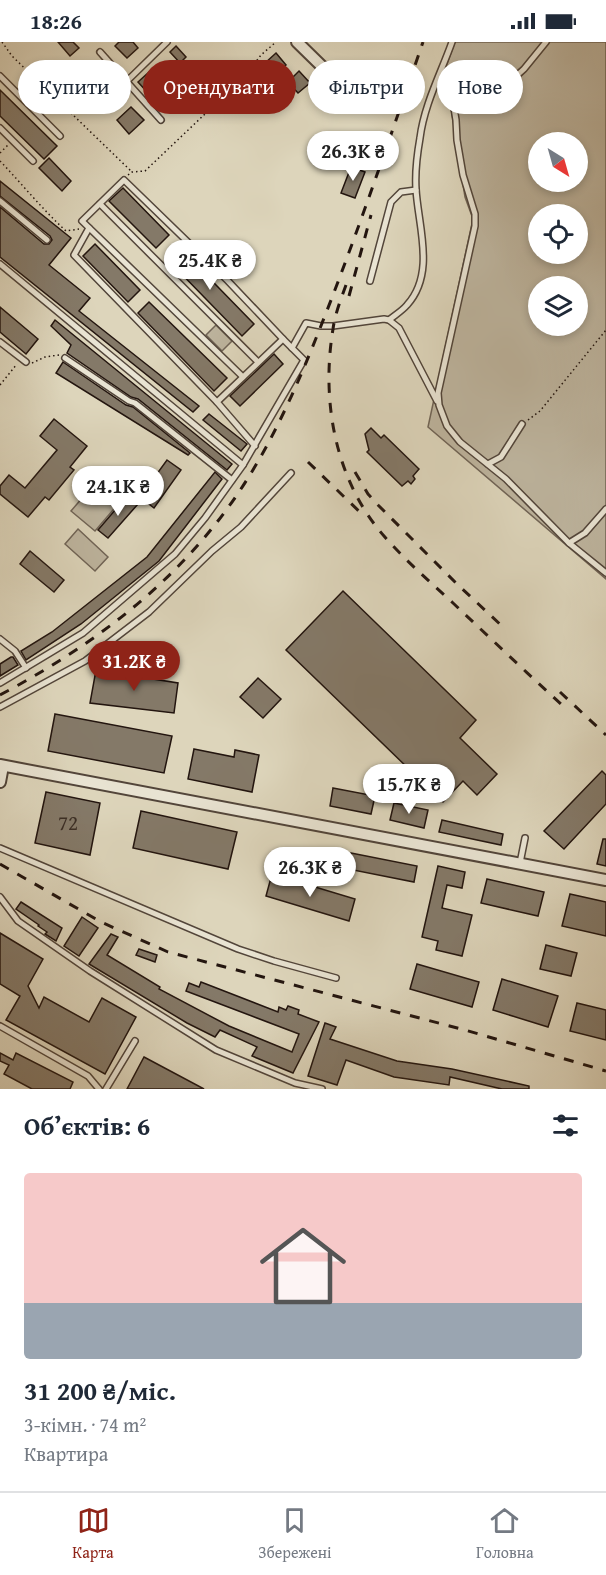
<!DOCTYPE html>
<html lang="uk">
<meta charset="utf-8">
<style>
body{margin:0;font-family:"Gentium Book Plus",serif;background:#f2f2f3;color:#1f2937;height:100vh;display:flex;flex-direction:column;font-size:22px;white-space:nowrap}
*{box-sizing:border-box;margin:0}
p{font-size:20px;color:#747a83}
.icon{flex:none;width:33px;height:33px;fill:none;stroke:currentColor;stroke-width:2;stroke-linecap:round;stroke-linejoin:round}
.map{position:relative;height:1047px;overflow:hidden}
.panel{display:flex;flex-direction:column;background:#fff;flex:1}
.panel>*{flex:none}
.guide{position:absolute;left:18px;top:18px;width:570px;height:54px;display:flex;gap:12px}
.needle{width:39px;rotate:143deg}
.buttons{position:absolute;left:528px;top:90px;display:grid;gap:12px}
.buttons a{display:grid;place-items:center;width:60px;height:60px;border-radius:50%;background:#fff;box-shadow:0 3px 9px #0003;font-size:30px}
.price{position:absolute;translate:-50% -51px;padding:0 14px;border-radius:21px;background:#fff;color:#222;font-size:20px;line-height:39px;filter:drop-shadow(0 2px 3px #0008)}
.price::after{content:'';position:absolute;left:50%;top:36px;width:18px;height:14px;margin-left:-9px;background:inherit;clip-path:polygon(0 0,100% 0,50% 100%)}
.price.on{background:#8f2418;color:#fff}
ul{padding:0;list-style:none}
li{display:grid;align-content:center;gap:12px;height:318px;padding:0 24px}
li span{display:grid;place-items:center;height:186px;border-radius:6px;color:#555}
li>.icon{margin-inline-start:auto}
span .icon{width:108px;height:108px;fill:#fffc;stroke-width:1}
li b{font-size:26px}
h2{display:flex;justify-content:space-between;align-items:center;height:72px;padding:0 24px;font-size:26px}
.pill{padding:0 21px;border-radius:27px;background:#fff;box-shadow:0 3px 9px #0003;font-size:21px;line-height:54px}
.pill.on{background:#8f2418;color:#fff}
.status{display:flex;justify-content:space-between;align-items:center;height:42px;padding:0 30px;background:#fff;direction:ltr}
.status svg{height:16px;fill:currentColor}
.dock{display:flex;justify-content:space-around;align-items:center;height:84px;border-top:2px solid #e0e1e3;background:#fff;font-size:16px;color:#747a83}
.dock a{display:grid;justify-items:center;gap:3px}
.dock .on{color:#8f2418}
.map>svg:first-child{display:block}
.green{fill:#bdb49e;stroke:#706456;stroke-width:1.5;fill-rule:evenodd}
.building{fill:#847968;stroke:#23150f;stroke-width:1.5}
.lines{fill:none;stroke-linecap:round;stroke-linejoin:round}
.service-casing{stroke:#52453a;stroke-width:8}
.minor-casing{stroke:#52453a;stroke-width:14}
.path{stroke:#23150f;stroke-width:1.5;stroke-dasharray:1.5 3;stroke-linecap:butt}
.service{stroke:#e9e4d3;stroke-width:5}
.minor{stroke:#e9e4d3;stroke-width:10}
.rail{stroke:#23150f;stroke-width:3;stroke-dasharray:10 10;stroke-linecap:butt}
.labels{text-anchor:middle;stroke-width:4.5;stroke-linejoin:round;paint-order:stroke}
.number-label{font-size:21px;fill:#3b2e25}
</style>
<div class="status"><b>18:26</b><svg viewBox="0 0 49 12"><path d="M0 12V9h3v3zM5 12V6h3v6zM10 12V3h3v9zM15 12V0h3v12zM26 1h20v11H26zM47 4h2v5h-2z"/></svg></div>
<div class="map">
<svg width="606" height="1047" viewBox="0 0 606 1047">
<rect width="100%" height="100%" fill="#ddd5bb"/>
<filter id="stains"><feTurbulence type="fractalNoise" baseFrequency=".00333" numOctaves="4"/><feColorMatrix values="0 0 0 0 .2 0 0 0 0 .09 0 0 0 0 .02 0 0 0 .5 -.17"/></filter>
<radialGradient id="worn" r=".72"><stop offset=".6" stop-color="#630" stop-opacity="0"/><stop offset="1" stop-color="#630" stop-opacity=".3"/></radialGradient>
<g class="green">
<path d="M455 0H606V537L428 385 473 177 465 155 445 27ZM538 100H578V140H538ZM538 172H578V212H538ZM538 244H578V284H538Z"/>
<polygon points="216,283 232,299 222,309 206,293"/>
<polygon points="107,427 131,447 95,489 71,469"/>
<polygon points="78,487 108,515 95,529 65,502"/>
</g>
<g class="building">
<polygon points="58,0 73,0 79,6 70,14"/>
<polygon points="119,0 133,0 138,6 127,16 115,4"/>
<polygon points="176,4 186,15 180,21 170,10"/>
<polygon points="276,11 286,23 275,33 264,22"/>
<polygon points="299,29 310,41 298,51 288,40"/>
<polygon points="149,30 159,41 148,51 138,40"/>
<polygon points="94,34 106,47 96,56 84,44"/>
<polygon points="0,48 57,104 44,117 0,74"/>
<polygon points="131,65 144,78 129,92 117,78"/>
<polygon points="49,116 71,139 62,149 39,126"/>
<polygon points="351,125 365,130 355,156 341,151"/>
<polygon points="0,139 71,196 49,223 90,256 79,269 199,364 193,370 0,215 0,165 44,202 49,202 52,198 50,194 0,154"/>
<polygon points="123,146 169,193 156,206 109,159"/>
<polygon points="95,202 140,248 128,260 83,214"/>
<polygon points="179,205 254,282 242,294 167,217"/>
<polygon points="149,260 227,336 214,349 138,271"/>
<polygon points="0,265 38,297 26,312 0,290"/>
<polygon points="55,278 232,422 227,428 138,357 131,355 67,311 71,303 51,284"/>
<polygon points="274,312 283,322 240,364 230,354"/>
<polygon points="63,320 126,363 133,365 190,411 188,413 56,331"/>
<polygon points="209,372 247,402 241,409 203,378"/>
<polygon points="54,377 87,404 70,425 74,428 49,458 45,455 28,475 0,452 0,444 9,433 25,446 57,408 40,394"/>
<polygon points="371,386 381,396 384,393 419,427 413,434 415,437 411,442 408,439 402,444 367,410 369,408 365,392"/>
<polygon points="167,418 181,428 154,466 140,455"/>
<polygon points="215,430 222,437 159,519 81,582 26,618 21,609 52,590 147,515"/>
<polygon points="128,453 138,462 108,496 98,488"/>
<polygon points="30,509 64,538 54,550 20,522"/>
<polygon points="343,549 476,678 460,696 497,732 477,753 463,739 443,760 286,608"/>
<polygon points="11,615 13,615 18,623 0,634 0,622"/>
<polygon points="96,628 178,641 174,671 90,661"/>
<polygon points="258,636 281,657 263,676 240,655"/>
<polygon points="55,672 172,694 164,731 48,709"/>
<polygon points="194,707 234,715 235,708 259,713 252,750 188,737"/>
<polygon points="602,729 606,733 606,762 564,807 544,789"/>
<polygon points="333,746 375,754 371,772 330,764"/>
<polygon points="46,750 100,761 90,813 35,801"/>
<polygon points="394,761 428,768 424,786 390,778"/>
<polygon points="141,769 237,790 228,827 133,806"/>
<polygon points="442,778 503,792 501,803 439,790"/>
<polygon points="603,797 606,797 606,824 597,822"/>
<polygon points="351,811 417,824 414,840 348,827"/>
<polygon points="438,824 465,830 462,846 447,843 442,866 472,873 462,914 436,908 438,899 422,895"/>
<polygon points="272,832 355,857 349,879 266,854"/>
<polygon points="487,837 544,850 538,874 481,861"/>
<polygon points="570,852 606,860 606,894 562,884"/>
<polygon points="21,860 62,886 56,899 45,892 47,890 38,884 39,883 16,867"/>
<polygon points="82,875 98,886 79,914 64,904"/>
<polygon points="0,891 43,917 28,944 39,966 44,955 89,980 102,956 136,975 105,1032 6,978 20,954 0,942"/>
<polygon points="111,892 118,895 107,913 160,945 159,947 229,984 292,1010 299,992 186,949 189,941 199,945 201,940 278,970 279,965 286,968 288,964 299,968 298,972 319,980 293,1031 252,1014 257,1005 220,988 215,995 187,981 89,922"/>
<polygon points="546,903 577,911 571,934 540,927"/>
<polygon points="139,907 157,913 155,920 136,913"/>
<polygon points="417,922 479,940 472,965 410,947"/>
<polygon points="502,937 558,954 548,985 493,968"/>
<polygon points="577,961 606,968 606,998 570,989"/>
<polygon points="325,981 336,985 330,997 397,1019 452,1027 529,1044 529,1047 502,1047 450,1035 449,1043 394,1035 346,1018 337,1043 308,1034"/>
<polygon points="0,1011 13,1018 16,1011 73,1040 70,1047 32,1047 4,1032 9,1023 0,1019"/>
<polygon points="144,1015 204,1047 127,1047"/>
</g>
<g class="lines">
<g class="service-casing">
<g id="service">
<polyline points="100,10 161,78"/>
<polyline points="440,33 449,36 456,78 457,98 463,133 475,172 475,184 438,351 439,363 447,384 460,400 506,437 569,501 606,531"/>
<polyline points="0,34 60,94"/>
<polyline points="449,36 454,37 481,57 487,58 492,56 524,27 546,0"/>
<polyline points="126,40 167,0"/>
<polyline points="0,86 33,119"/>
<polyline points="0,159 47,198"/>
<polyline points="100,162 258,320"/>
<polyline points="89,186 74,213 217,360"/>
<polyline points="0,222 243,423"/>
<polyline points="370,239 391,160 401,150 416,148"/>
<path d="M389 278C395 273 402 269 407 263 436 231 418 184 416 147 415 131 417 113 420 96 424 63 441 31 452 0"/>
<polyline points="0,300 26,320"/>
<polyline points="292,306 306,281 321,284 333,284 384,277 389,278 399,286 437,359"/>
<polyline points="65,316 129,359 135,361 232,438"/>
<polyline points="243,335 82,179 124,138 228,239 283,297"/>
<polyline points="488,422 501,415 522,382"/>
<polyline points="569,501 585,491 606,467"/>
<polyline points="0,597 15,609 26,626"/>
<polyline points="0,641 83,591 175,512 205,476 243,423 304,318 283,297 217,360 255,404"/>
<polyline points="0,665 85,619 149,570 212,509 241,485 291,431"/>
<polyline points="0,806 238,907 274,919 336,936"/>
<polyline points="520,821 525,796"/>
<polyline points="0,855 18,879 90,929 216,1008 295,1041 322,1047"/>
<polyline points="0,984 88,1034 99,1047"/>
<polyline points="106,1047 135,999"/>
</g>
</g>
<g class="minor-casing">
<g id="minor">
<polyline points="297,0 341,43"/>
<polyline points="0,723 606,838"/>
<polyline points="0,740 3,724"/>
</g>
</g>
<g class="path">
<polyline points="2,0 12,14 132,130"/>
<polyline points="0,111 8,103"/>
<path d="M0 119C22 142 42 167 66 189L79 187"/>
<polyline points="128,133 132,130 145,129 246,33 261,13 276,0"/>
<polyline points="32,321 45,315 59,313"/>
<polyline points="0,343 17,322"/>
<polyline points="528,378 540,369 606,288"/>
</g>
<use href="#service" class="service"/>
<use href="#minor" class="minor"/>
<g class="rail">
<path d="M346 243C341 257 335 272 333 287 321 359 335 438 384 494 405 518 429 539 453 561 489 595 526 630 563 664"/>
<polyline points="349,254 371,173"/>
<polyline points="308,420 364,474"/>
<polyline points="355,430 368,452 378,463 457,542 503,585"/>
<polyline points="560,650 606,693"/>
<path d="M0 653C85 608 165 550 224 471 273 406 304 328 333 253 365 169 394 84 423 0"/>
<polyline points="0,822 101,880 168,910 465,988 606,1029"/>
</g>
</g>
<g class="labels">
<g class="number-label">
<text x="68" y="788">72</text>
</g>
</g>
<rect width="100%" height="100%" filter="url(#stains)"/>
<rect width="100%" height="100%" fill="url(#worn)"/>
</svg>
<div class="buttons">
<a><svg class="needle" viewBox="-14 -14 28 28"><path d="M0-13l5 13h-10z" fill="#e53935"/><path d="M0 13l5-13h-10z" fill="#747a83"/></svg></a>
<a><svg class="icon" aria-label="locate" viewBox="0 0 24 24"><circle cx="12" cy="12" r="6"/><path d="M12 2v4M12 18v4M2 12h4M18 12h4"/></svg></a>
<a><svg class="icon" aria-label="layers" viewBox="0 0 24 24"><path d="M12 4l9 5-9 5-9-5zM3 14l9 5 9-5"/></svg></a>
</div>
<b class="price" style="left:353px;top:140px">26.3K ₴</b>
<b class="price" style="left:210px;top:249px">25.4K ₴</b>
<b class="price" style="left:118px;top:475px">24.1K ₴</b>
<b class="price on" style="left:134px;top:650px">31.2K ₴</b>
<b class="price" style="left:409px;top:773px">15.7K ₴</b>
<b class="price" style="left:310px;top:856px">26.3K ₴</b>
<div class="guide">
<a class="pill">Купити</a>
<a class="pill on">Орендувати</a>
<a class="pill">Фільтри</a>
<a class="pill">Нове</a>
</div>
</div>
<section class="panel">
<h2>Об’єктів: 6<svg class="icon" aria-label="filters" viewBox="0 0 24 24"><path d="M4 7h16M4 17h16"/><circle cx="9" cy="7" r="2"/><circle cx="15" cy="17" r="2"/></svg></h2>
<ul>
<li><span style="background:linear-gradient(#f6c9c9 70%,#9aa5b1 0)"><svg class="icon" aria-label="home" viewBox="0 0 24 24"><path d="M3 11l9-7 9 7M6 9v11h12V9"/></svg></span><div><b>31 200 ₴/міс.</b><p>3-кімн. · 74 m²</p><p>Квартира</p></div></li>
</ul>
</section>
<nav class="dock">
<a class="on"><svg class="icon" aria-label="map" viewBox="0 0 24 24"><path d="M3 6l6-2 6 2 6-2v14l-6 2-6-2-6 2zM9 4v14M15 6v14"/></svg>Карта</a>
<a><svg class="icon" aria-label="saved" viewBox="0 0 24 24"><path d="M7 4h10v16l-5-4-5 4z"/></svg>Збережені</a>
<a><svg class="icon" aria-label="home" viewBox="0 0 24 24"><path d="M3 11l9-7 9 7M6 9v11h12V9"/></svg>Головна</a>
</nav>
